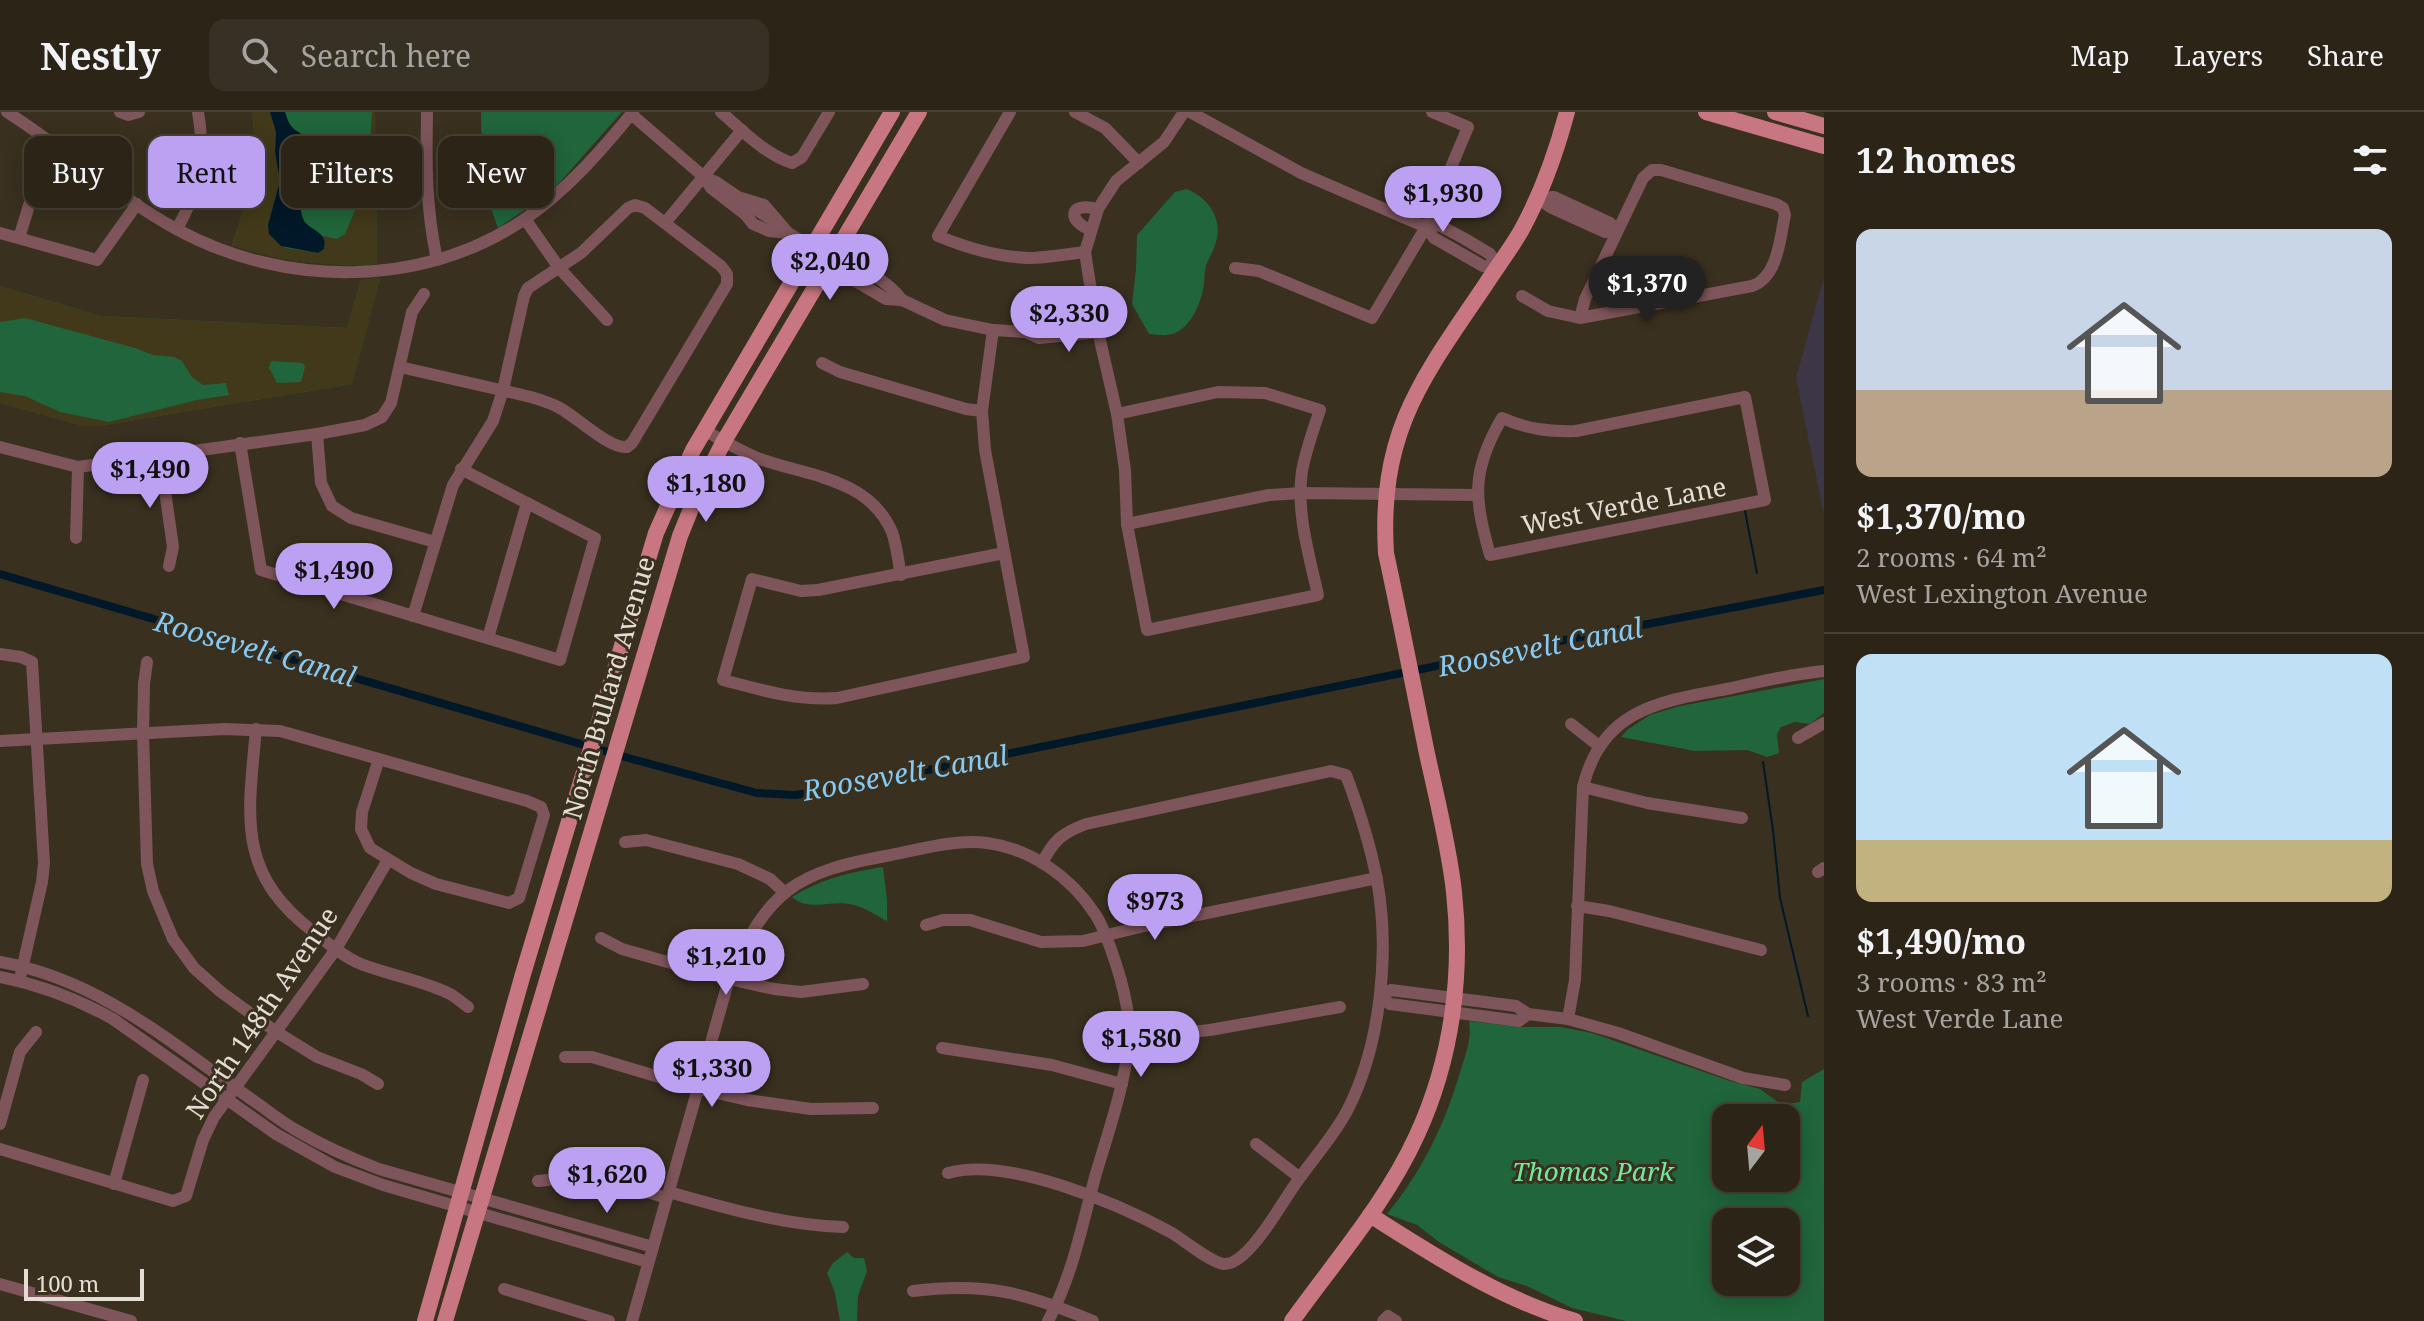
<!DOCTYPE html>
<meta charset="utf-8">
<style>
body{margin:0;font-family:"Noto Serif",serif;background:#373024;color:#f1f3f6;height:100vh;display:flex;flex-direction:column;font-size:30px;white-space:nowrap}
*{box-sizing:border-box;margin:0}
p{font-size:26px;color:#a6a4a1}
.icon{flex:none;width:44px;height:44px;fill:none;stroke:currentColor;stroke-width:2;stroke-linecap:round;stroke-linejoin:round}
.map{position:relative;flex:1;overflow:hidden}
.side{display:flex;flex-direction:column;background:#2b2417;width:600px}
.side>*{flex:none}
.banner{position:absolute;left:24px;top:24px;width:760px;height:72px;display:flex;gap:16px}
.needle{width:52px;rotate:16deg}
.tools{position:absolute;left:1712px;top:992px;display:grid;gap:16px}
.tools a{display:grid;place-items:center;width:88px;height:88px;border-radius:16px;background:#2b2417;box-shadow:0 4px 20px #0003,0 0 0 2px #474136;font-size:40px}
.scale{position:absolute;left:24px;bottom:20px;width:120px;box-sizing:border-box;padding-left:8px;border:4px solid #e3ddd3;border-top:0;font-size:22px;line-height:28px;white-space:nowrap;color:#e3ddd3;-webkit-text-stroke:6px #39301f;paint-order:stroke}
.price{position:absolute;translate:-50% -68px;padding:0 18px;border-radius:28px;background:#bca0f2;color:#111;font-size:26px;line-height:52px;filter:drop-shadow(0 2px 4px #0008)}
.price::after{content:'';position:absolute;left:50%;top:48px;width:24px;height:18px;margin-left:-12px;background:inherit;clip-path:polygon(0 0,100% 0,50% 100%)}
.price.current{background:#222;color:#fff}
ul{padding:0;list-style:none}
li{display:grid;align-content:center;gap:16px;height:424px;padding:0 32px}
li+li{border-top:2px solid #474136}
li span{display:grid;place-items:center;height:248px;border-radius:16px;color:#555}
li>.icon{margin-inline-start:auto}
span .icon{width:144px;height:144px;fill:#fffc;stroke-width:1}
li b{font-size:34px}
h2{display:flex;justify-content:space-between;align-items:center;height:96px;padding:0 32px;font-size:34px}
.pill{padding:0 28px;border-radius:16px;background:#2b2417;box-shadow:0 4px 20px #0003,0 0 0 2px #474136;font-size:28px;line-height:72px}
.pill.current{background:#bca0f2;color:#111}
header{display:flex;align-items:center;gap:48px;box-sizing:border-box;height:112px;padding:0 40px;background:#2b2417;border-bottom:2px solid #474136}
header strong{font-size:38px}
nav{display:flex;gap:44px;margin-inline-start:auto;font-size:28px}
.search{width:560px;height:72px;background:#373024;display:flex;align-items:center;gap:20px;box-sizing:border-box;padding:0 28px;border-radius:16px;color:#a6a4a1;font-size:30px}
main{display:flex;flex:1;min-height:0}
.map>svg:first-child{display:block}
.commercial{fill:#3c3646}
.green{fill:#20653b;fill-rule:evenodd}
.sand{fill:#413919;fill-rule:evenodd}
.water{fill:#001828}
.lines{fill:none;stroke-linecap:round;stroke-linejoin:round}
.stream{stroke:#001828;stroke-width:2}
.canal{stroke:#001828;stroke-width:8}
.minor{stroke:#7e555a;stroke-width:12}
.major{stroke:#c87681;stroke-width:16}
.labels{text-anchor:middle;stroke-width:6;stroke-linejoin:round;paint-order:stroke}
.street-label{font-size:26px;fill:#e3ddd3;stroke:#39301f}
.park-label{font-size:26px;font-style:italic;fill:#73e89c;stroke:#39301f}
.water-label{font-size:28px;font-style:italic;fill:#86caf4;stroke:#39301f}
</style>
<header>
<strong>Nestly</strong>
<div class="search"><svg class="icon" aria-label="search" viewBox="0 0 24 24"><circle cx="10" cy="10" r="6"/><path d="M15 15l6 6"/></svg>Search here</div>
<nav><a>Map</a><a>Layers</a><a>Share</a></nav>
</header>
<main>
<div class="map">
<svg width="1824" height="1209" viewBox="0 0 1824 1209">
<rect width="100%" height="100%" fill="#39301f"/>
<polygon class="commercial" points="1824,165 1824,403 1796,266"/>
<g class="green">
<path d="M252 0H375L377 152C327 155 279 149 232 133 249 83 259 54 252 0Z"/>
<polygon points="481,0 622,0 560,70 536,90 498,116 482,71"/>
<path d="M1187 77C1208 86 1223 106 1216 130 1214 138 1209 146 1206 153 1204 161 1205 170 1203 178 1199 196 1188 221 1167 223 1161 224 1154 222 1149 222L1132 192 1136 157 1137 123 1175 80Z"/>
<polygon points="380,166 352,272 98,314 84,314 0,291 0,174 101,204 347,216 361,168"/>
<polygon points="1824,567 1824,601 1810,612 1795,610 1781,615 1777,622 1779,641 1767,645 1747,638 1695,639 1621,625 1627,618 1650,603 1680,594"/>
<path d="M883 755 887 788V809C875 803 863 794 850 792 830 788 809 800 792 785 823 766 848 761 883 755Z"/>
<path d="M1469 909 1520 915H1561L1592 921 1727 968 1760 977 1782 993 1800 990 1802 970 1824 957V1209H1626L1572 1196 1527 1174 1498 1165 1439 1130 1417 1113 1387 1102C1423 1058 1445 1012 1461 957 1466 941 1472 926 1469 909ZM1726 1006H1786V1066H1726ZM1726 1110H1786V1170H1726Z"/>
<polygon points="847,1140 854,1146 864,1146 867,1159 858,1184 857,1209 840,1209 835,1181 827,1161 833,1151"/>
</g>
<g class="sand">
<path d="M252 0H270L276 20 275 40 280 62 278 80 268 113 273 127 286 136 318 141 325 135 323 124 337 127 345 122 363 79V61L370 35 372 0H375L377 152C327 155 279 149 232 133 249 83 259 54 252 0Z"/>
<path d="M380 166 352 272 98 314H84L0 291V280L25 284 60 300 109 310 197 288 229 283 226 271 203 273 192 265 182 249 174 245 153 243 135 236 25 206 0 210V174L101 204 347 216 361 168ZM271 249 303 251 305 255 301 270 277 271 269 256Z"/>
</g>
<path class="water" d="M270 0H285C287 6 289 13 294 17 304 25 317 28 320 44 324 63 290 71 304 109 313 120 328 120 324 137L318 141 281 134 269 122 268 113 280 69 275 40 276 20Z"/>
<g class="lines">
<g class="stream">
<polyline points="1745,399 1757,461"/>
<polyline points="1763,650 1773,718 1780,786 1808,904"/>
</g>
<polyline class="canal" points="0,462 632,647 757,681 795,683 830,678 1539,533 1824,478"/>
<g class="minor">
<path d="M7 0C65 37 117 85 178 118 286 176 422 176 525 107 567 78 601 39 633 0"/>
<polyline points="120,0 128,3 139,0"/>
<path d="M427 0C426 52 426 97 437 148"/>
<path d="M721 0C742 18 766 43 792 51L802 45 829 0"/>
<path d="M1010 0 938 124C967 136 996 145 1029 146 1047 146 1066 142 1085 140"/>
<polyline points="1075,0 1105,16 1139,51"/>
<polyline points="1190,0 1301,61 1426,115 1434,126 1483,154 1498,155"/>
<polyline points="631,2 704,65 716,70 738,85 764,93 788,121 832,147"/>
<polyline points="704,65 711,76 746,103 753,112 769,119 788,121"/>
<polyline points="1538,86 1554,85 1610,111 1617,118"/>
<polyline points="1538,86 1550,95 1605,120 1617,118"/>
<polyline points="744,90 779,112"/>
<polyline points="525,107 560,157 607,208"/>
<polyline points="665,111 742,18"/>
<polyline points="1426,115 1439,113 1465,127 1490,142 1498,155"/>
<path d="M177 117C198 80 206 43 198 0"/>
<path d="M1091 118C1068 110 1067 89 1098 97"/>
<polyline points="0,121 97,148 137,92"/>
<polyline points="19,126 31,87"/>
<path d="M832 147 837 158 886 187 902 188 945 208 993 218 1026 220 1039 226 1091 221 1096 211C1076 203 1045 209 1026 220"/>
<path d="M832 147C853 147 890 171 902 188"/>
<polyline points="1235,156 1259,159 1372,206 1426,115 1468,15 1432,0"/>
<path d="M1522 184 1548 199 1580 206 1752 174C1778 165 1780 126 1785 103L1783 96 1776 92 1661 58H1652L1643 66 1585 187 1580 206"/>
<path d="M993 218 982 299 985 338 1024 545 837 586C797 589 761 578 723 568L752 467 801 479 818 478 1004 441"/>
<polyline points="822,251 840,260 966,297 982,299"/>
<path d="M400 255C431 262 461 269 492 276 514 281 537 285 558 295 576 304 609 337 627 335L632 331 727 172V162L721 154 645 96 635 93 628 96 581 141 528 176 524 184 503 278 493 309 453 373 413 504"/>
<path d="M1745 285 1765 388 1490 443C1474 386 1471 359 1502 306 1527 317 1549 320 1576 319Z"/>
<path d="M1117 302 1218 280 1265 281 1320 298C1313 318 1306 338 1302 359 1296 400 1309 443 1318 483L1147 518 1127 412 1125 358 1117 302 1096 211 1085 140 1098 97 1116 69 1164 30 1184 0"/>
<path d="M704 318C722 328 740 339 760 347 807 364 869 366 892 420 897 434 898 449 901 463"/>
<polyline points="317,322 321,371 332,394 351,406 435,430"/>
<polyline points="240,331 261,458 560,548 595,426 461,357"/>
<polyline points="0,335 78,355 317,322 365,313 382,305 391,291 412,200 424,182"/>
<polyline points="160,344 173,435 169,454"/>
<polyline points="1127,412 1269,383 1301,381 1477,383"/>
<polyline points="76,426 78,355"/>
<polyline points="488,526 527,391"/>
<polyline points="0,542 21,545 32,550 44,751 42,770 21,862"/>
<polyline points="147,550 144,572 143,621 147,752 153,779 173,827 194,856 221,880 275,919 317,945 361,962 378,972"/>
<polyline points="1571,612 1599,634"/>
<path d="M256 617C248 705 236 762 315 821 329 832 344 845 361 852 389 863 421 868 448 881 455 884 462 891 468 895"/>
<polyline points="1798,626 1824,611"/>
<polyline points="0,629 224,617 280,619 527,689 541,695 544,703 519,786 509,791 436,772 411,761 370,736 361,717 362,700 379,647"/>
<polyline points="1583,675 1647,691 1742,706"/>
<polyline points="625,730 646,728 738,752 770,767 784,780"/>
<polyline points="1818,760 1824,756"/>
<polyline points="1577,794 1609,799 1761,838"/>
<polyline points="926,813 943,808 970,808 1041,830 1083,829 1144,814 1377,766"/>
<polyline points="601,826 622,837 720,865 774,877 801,880 863,872"/>
<path d="M0 850C98 867 172 931 251 987 266 997 280 1009 296 1018 323 1034 350 1046 379 1057L653 1135"/>
<path d="M0 865C40 873 77 887 113 907L276 1022 335 1055 383 1073 648 1150"/>
<polyline points="1528,902 1519,909 1390,892 1380,885 1391,878 1516,894 1528,902 1568,907 1618,921 1743,966 1785,973"/>
<path d="M1568 907 1575 868 1583 675C1602 595 1663 589 1732 576 1762 569 1793 562 1824 559"/>
<polyline points="1129,926 1210,918 1340,895"/>
<polyline points="942,936 1052,953 1122,972"/>
<polyline points="565,945 592,945 699,977 747,988 811,997 873,996"/>
<polyline points="0,1012 20,940 36,920"/>
<polyline points="1256,1032 1299,1065"/>
<polyline points="0,1037 173,1089 186,1084 203,1028 214,1005 336,837 388,748"/>
<path d="M948 1061C1007 1044 1119 1092 1172 1121 1185 1129 1211 1151 1224 1152 1246 1153 1276 1101 1288 1083 1306 1054 1331 1029 1347 999 1381 933 1390 840 1377 768 1370 732 1359 697 1346 663L1331 659 1086 712C1062 721 1054 728 1042 751"/>
<path d="M538 1069C581 1063 626 1073 667 1086"/>
<polyline points="114,1072 143,968"/>
<path d="M669 1080C725 1096 784 1113 843 1115"/>
<polyline points="0,1172 131,1209"/>
<polyline points="504,1177 609,1209"/>
<path d="M913 1179C987 1170 1026 1181 1093 1209"/>
<path d="M632 1209 729 867C768 777 796 760 891 743 922 737 955 727 987 731 1031 737 1071 765 1095 802 1105 817 1110 835 1116 852 1124 877 1131 904 1129 930 1124 976 1108 1021 1095 1065 1082 1114 1072 1165 1048 1209"/>
<polyline points="1383,1209 1388,1204 1396,1209"/>
</g>
<g class="major">
<polyline points="1706,0 1824,34"/>
<polyline points="1775,0 1824,14"/>
<path d="M1370 1103C1435 1144 1500 1187 1575 1209"/>
<polyline points="425,1209 523,862 656,421 693,338 892,0"/>
<polyline points="445,1209 680,424 697,382 724,329 919,0"/>
<path d="M1292 1209C1335 1149 1386 1091 1417 1023 1452 947 1463 863 1454 780 1449 733 1436 684 1426 637 1413 572 1400 506 1386 441 1379 321 1420 269 1484 175 1496 156 1510 138 1521 119 1542 81 1556 41 1567 0"/>
</g>
</g>
<g class="labels">
<g class="street-label">
<text transform="translate(1624 394) rotate(-11)" y="9">West Verde Lane</text>
<text transform="translate(609 576) rotate(-74)" y="9">North Bullard Avenue</text>
<text transform="translate(262 901) rotate(-56)" y="9">North 148th Avenue</text>
</g>
<g class="park-label">
<text x="1593" y="1069">Thomas Park</text>
</g>
<g class="water-label">
<text transform="translate(1540 535) rotate(-11)" y="10">Roosevelt Canal</text>
<text transform="translate(255 537) rotate(16)" y="10">Roosevelt Canal</text>
<text transform="translate(905 661) rotate(-10)" y="10">Roosevelt Canal</text>
</g>
</g>
</svg>
<div class="tools">
<a><svg class="needle" viewBox="-14 -14 28 28"><path d="M0-13l5 13h-10z" fill="#e53935"/><path d="M0 13l5-13h-10z" fill="#a6a4a1"/></svg></a>
<a><svg class="icon" aria-label="layers" viewBox="0 0 24 24"><path d="M12 4l9 5-9 5-9-5zM3 14l9 5 9-5"/></svg></a>
</div>
<div class="scale">100 m</div>
<b class="price" style="left:1443px;top:122px">$1,930</b>
<b class="price" style="left:830px;top:190px">$2,040</b>
<b class="price current" style="left:1647px;top:212px">$1,370</b>
<b class="price" style="left:1069px;top:242px">$2,330</b>
<b class="price" style="left:150px;top:398px">$1,490</b>
<b class="price" style="left:706px;top:412px">$1,180</b>
<b class="price" style="left:334px;top:499px">$1,490</b>
<b class="price" style="left:1155px;top:830px">$973</b>
<b class="price" style="left:726px;top:885px">$1,210</b>
<b class="price" style="left:1141px;top:967px">$1,580</b>
<b class="price" style="left:712px;top:997px">$1,330</b>
<b class="price" style="left:607px;top:1103px">$1,620</b>
<div class="banner">
<a class="pill">Buy</a>
<a class="pill current">Rent</a>
<a class="pill">Filters</a>
<a class="pill">New</a>
</div>
</div>
<section class="side">
<h2>12 homes<svg class="icon" aria-label="filters" viewBox="0 0 24 24"><path d="M4 7h16M4 17h16"/><circle cx="9" cy="7" r="2"/><circle cx="15" cy="17" r="2"/></svg></h2>
<ul>
<li><span style="background:linear-gradient(#c9d6e8 65%,#b9a48a 0)"><svg class="icon" aria-label="home" viewBox="0 0 24 24"><path d="M3 11l9-7 9 7M6 9v11h12V9"/></svg></span><div><b>$1,370/mo</b><p>2 rooms · 64 m²</p><p>West Lexington Avenue</p></div></li>
<li><span style="background:linear-gradient(#bfe0f5 75%,#c2b280 0)"><svg class="icon" aria-label="home" viewBox="0 0 24 24"><path d="M3 11l9-7 9 7M6 9v11h12V9"/></svg></span><div><b>$1,490/mo</b><p>3 rooms · 83 m²</p><p>West Verde Lane</p></div></li>
</ul>
</section>
</main>
